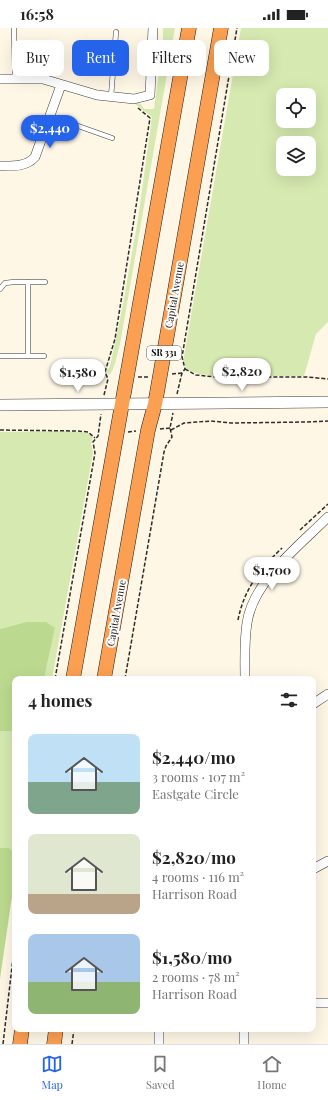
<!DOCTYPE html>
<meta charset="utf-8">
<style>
body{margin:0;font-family:"Playfair Display",serif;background:#f6f6f6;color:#222;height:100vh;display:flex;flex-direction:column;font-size:15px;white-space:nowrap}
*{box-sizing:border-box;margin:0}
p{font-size:13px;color:#767676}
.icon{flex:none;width:22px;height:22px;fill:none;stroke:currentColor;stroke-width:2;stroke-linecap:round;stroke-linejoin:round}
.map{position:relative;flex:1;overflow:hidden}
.sheet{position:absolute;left:12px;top:648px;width:304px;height:356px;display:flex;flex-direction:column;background:#fff;border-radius:8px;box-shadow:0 4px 16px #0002}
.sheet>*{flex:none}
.hud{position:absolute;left:12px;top:12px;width:304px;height:36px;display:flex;gap:8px}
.buttons{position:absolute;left:276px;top:60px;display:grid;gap:8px}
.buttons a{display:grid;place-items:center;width:40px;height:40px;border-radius:8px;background:#fff;box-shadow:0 4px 16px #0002;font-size:20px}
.price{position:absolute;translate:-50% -34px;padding:0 9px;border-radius:14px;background:#fff;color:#222;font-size:13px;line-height:26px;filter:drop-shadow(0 1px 2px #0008)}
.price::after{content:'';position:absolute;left:50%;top:24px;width:12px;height:9px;margin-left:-6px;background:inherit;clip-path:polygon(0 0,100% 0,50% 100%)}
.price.current{background:#2563eb;color:#fff}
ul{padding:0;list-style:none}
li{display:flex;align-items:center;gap:12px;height:100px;padding:0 16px}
li span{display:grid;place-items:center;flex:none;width:112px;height:80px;border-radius:8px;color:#555}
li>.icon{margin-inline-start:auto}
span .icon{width:48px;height:48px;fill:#fffc;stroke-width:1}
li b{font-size:17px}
h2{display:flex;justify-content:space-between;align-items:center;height:48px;padding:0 16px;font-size:17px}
.pill{padding:0 14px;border-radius:8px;background:#fff;box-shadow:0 4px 16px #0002;font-size:14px;line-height:36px}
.pill.current{background:#2563eb;color:#fff}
.status{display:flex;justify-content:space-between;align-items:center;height:28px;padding:0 20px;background:#fff;direction:ltr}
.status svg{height:11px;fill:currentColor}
.tab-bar{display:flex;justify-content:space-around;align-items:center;height:56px;border-top:1px solid #e0e0e0;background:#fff;font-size:11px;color:#767676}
.tab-bar a{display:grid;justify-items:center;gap:2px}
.tab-bar .current{color:#2563eb}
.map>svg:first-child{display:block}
.green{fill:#d6e9b0;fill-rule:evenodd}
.forest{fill:#bcda8f}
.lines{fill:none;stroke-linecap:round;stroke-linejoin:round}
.service-casing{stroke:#3d3d3d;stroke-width:5.5}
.minor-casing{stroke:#3d3d3d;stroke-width:10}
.tertiary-casing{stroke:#3d3d3d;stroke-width:12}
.trunk-casing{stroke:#1b1b1b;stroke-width:15}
.path{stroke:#2c2c2c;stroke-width:1.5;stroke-dasharray:4 2;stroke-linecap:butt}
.service{stroke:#fff;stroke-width:4.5}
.minor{stroke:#fff;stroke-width:9}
.tertiary{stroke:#fff;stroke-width:11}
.trunk{stroke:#fb9f52;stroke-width:14}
.labels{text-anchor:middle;stroke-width:4;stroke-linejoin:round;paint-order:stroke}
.shield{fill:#fff;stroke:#545454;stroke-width:1}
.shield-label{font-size:9px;font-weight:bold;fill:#0a0a0a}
.street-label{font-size:10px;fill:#0a0a0a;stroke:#fff}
</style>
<div class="status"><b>16:58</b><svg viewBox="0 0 49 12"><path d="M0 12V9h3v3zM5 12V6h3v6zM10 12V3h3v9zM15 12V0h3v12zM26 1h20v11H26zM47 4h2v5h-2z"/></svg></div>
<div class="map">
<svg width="328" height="1016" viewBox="0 0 328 1016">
<rect width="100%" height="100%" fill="#fff7e6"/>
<g class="green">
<polygon points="163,0 175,0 120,316 114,339 110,347 107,343 110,338 117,306 123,276 138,191 152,89 135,76 134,74 141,76 144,81 154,81 163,13"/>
<path d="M241 0H328V294L316 306 304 348H218L199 346 188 342 183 334ZM283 67H309V93H283ZM283 115H309V141H283Z"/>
<polygon points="65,403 88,405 93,409 91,416 92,419 93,425 52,651 44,651 55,600 26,594 0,601 0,404"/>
<polygon points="0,703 15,703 15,826 9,821 0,820"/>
</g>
<g class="forest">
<polygon points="26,594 46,594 55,600 44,651 15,651 15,703 0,703 0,601"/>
<polygon points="0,820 9,820 15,826 15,847 0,951"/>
</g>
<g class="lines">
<g class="service-casing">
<g id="service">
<polyline points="14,0 15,51"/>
<polyline points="111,69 116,4"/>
<polyline points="50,88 112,110"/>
<polyline points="0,261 5,255 14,254 45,254"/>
<polyline points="0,328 44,328"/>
<polyline points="28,328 28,254"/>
</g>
</g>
<g class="minor-casing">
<g id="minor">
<polyline points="0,51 43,51 97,67 134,71 150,67 153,0"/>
<path d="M0 138C13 138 26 139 35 129L61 57"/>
<path d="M245 651C245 633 244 614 247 595 253 553 299 518 328 489"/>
<polyline points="313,676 328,666"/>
<polyline points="313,841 328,833"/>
<polyline points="313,975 328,975"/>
<polyline points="244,1001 244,1016"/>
<polyline points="159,1016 159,1001"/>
</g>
</g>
<g class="tertiary-casing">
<polyline id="tertiary" points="0,377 328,374"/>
</g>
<g class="trunk-casing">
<g id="trunk">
<polyline points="73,651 189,0"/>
<polyline points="104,651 148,402 155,376 221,0"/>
<polyline points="20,1016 22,1001"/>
<polyline points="54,1016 56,1001"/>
</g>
</g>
<g class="path">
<polyline points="185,341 196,347 216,349 307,349 328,351"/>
<polyline points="172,346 182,345"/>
<polyline points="138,349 148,349"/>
<polyline points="177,366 182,345 185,341 182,329 237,0"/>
<polyline points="104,367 108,351 105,344 115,311 150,90 138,80"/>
<polyline points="160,401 170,400"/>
<polyline points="0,402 78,403 88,404 95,410"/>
<polyline points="171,402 184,395 211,393 231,395 307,394 328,393"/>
<polyline points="128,404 136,403"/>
<polyline points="300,502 328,476"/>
<path d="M238 592C244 561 260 541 282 520"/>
<polyline points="55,651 95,425 93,414 98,408 101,386"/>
<polyline points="125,651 164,424 166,418 172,409 170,400 173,385"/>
<polyline points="3,1016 15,913"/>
<polyline points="72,1016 74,1001"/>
</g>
<use href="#service" class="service"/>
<use href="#minor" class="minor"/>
<use href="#tertiary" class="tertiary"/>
<use href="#trunk" class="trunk"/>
</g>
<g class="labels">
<rect class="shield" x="147" y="318" width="34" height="14" rx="3"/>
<g class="shield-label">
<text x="164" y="328">SR 331</text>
</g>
<g class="street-label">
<text transform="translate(174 267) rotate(-80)" y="4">Capital Avenue</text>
<text transform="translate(116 585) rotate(-80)" y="4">Capital Avenue</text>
</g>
</g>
</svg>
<div class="buttons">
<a><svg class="icon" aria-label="locate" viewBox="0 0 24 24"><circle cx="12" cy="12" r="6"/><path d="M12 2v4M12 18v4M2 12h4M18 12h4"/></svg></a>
<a><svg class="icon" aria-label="layers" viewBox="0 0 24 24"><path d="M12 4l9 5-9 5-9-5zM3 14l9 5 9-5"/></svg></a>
</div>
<b class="price current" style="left:50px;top:121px">$2,440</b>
<b class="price" style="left:242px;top:364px">$2,820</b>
<b class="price" style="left:78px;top:365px">$1,580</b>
<b class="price" style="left:272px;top:563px">$1,700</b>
<div class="hud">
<a class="pill">Buy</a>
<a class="pill current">Rent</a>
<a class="pill">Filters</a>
<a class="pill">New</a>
</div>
<section class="sheet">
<h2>4 homes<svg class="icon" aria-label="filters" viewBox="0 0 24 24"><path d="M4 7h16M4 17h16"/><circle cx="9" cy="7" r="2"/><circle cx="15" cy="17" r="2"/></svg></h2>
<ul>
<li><span style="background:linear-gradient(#bfe0f5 60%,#7fa58c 0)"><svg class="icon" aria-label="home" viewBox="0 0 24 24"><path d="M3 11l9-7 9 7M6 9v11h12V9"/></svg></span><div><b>$2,440/mo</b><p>3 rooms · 107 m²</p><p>Eastgate Circle</p></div></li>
<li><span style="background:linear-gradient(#dfe7d0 75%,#b9a48a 0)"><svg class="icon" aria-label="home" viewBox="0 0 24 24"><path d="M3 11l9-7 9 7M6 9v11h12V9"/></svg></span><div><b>$2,820/mo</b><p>4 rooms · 116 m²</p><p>Harrison Road</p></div></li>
<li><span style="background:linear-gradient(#a9c7e8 60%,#8fb573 0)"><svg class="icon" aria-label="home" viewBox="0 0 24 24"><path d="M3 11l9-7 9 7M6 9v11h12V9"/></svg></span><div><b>$1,580/mo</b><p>2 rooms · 78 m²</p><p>Harrison Road</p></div></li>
</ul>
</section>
</div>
<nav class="tab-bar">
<a class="current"><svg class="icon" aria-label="map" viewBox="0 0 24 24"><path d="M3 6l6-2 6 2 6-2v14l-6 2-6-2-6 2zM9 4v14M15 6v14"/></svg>Map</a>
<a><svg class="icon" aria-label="saved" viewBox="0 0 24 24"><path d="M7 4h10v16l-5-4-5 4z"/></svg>Saved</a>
<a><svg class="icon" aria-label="home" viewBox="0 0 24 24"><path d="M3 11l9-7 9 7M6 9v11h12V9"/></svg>Home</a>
</nav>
